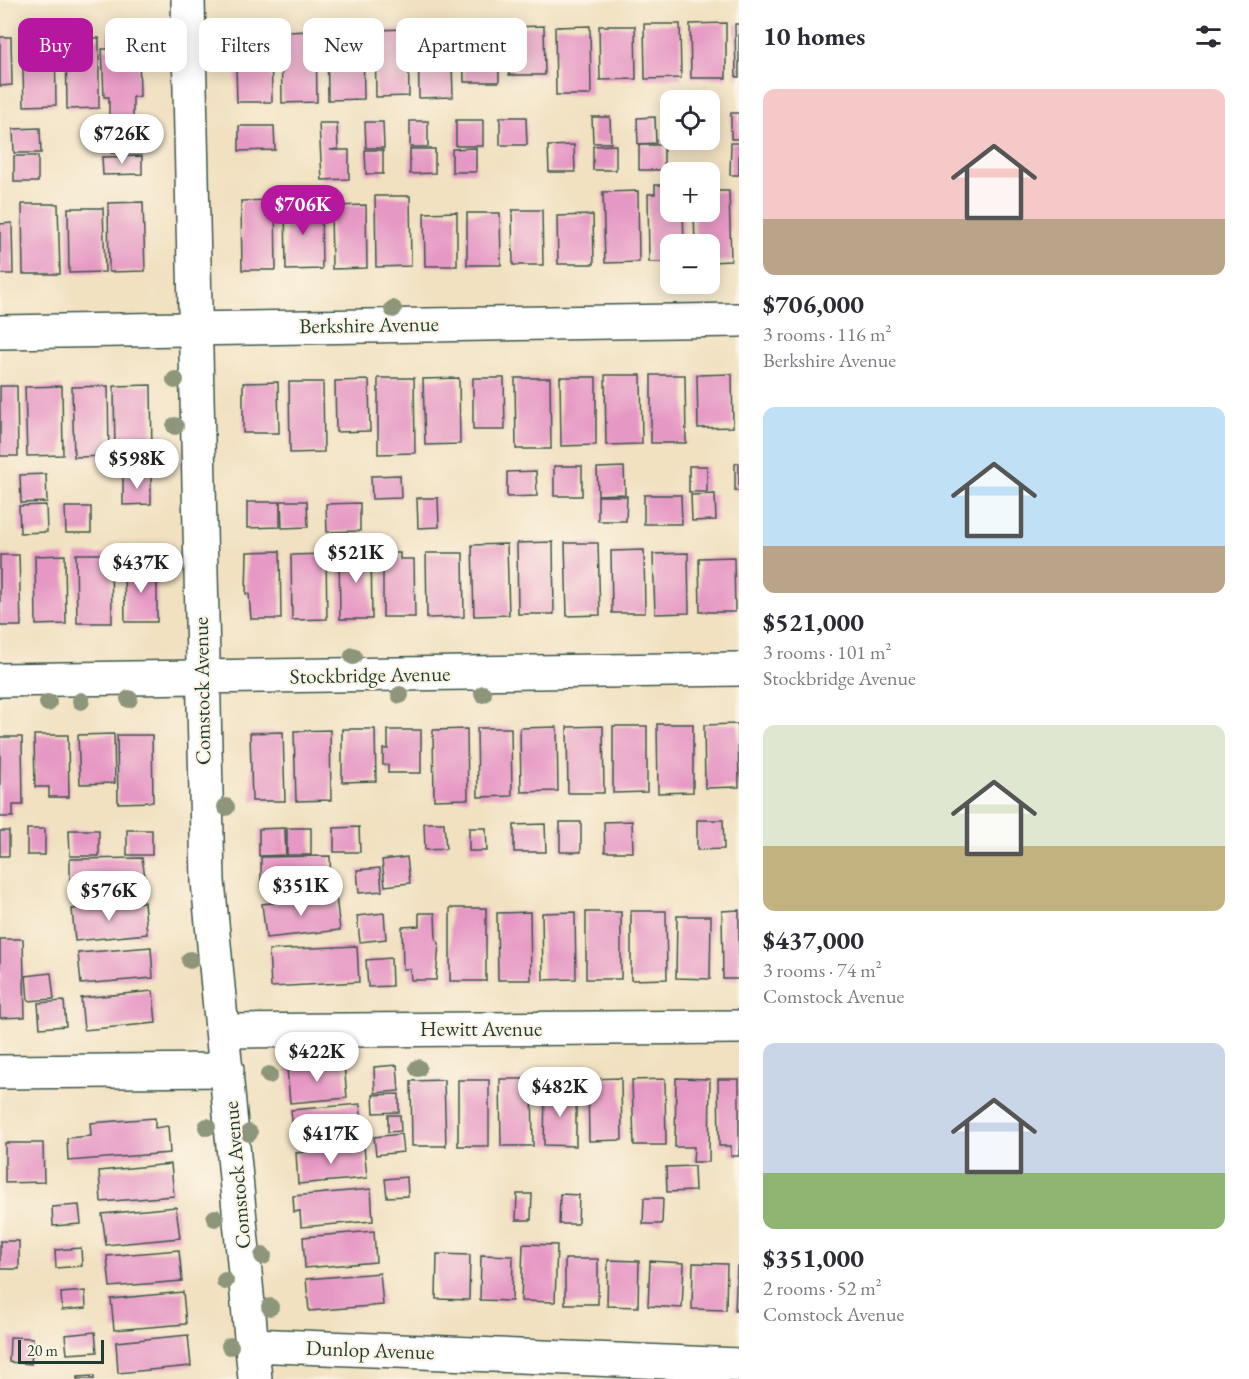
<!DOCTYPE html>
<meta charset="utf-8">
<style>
body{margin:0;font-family:"EB Garamond",serif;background:#f7f7f7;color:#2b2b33;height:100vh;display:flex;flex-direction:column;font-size:22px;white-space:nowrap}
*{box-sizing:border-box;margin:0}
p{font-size:20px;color:#7c7c81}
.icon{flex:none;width:33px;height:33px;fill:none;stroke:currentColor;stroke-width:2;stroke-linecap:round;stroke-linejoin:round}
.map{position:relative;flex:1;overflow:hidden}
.panel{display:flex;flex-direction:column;background:#fff;width:510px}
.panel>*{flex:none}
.guide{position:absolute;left:18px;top:18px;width:570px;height:54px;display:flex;gap:12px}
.tools{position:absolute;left:660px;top:90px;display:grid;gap:12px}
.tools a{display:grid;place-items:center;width:60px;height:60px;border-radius:12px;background:#fff;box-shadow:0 3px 15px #0003;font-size:30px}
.scale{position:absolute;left:18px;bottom:15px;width:86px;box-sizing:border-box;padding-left:6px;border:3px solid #1f3d34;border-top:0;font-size:16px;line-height:21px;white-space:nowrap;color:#1f3d34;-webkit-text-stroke:4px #fcf5e5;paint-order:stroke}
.price{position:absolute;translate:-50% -51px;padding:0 14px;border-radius:21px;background:#fff;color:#222;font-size:20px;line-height:39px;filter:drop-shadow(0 2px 3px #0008)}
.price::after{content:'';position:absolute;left:50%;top:36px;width:18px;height:14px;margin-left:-9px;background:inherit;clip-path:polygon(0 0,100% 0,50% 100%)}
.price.on{background:#b5179e;color:#fff}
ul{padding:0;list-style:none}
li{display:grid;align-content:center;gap:12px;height:318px;padding:0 24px}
li span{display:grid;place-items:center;height:186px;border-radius:12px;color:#555}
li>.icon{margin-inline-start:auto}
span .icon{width:108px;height:108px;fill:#fffc;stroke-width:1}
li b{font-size:26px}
h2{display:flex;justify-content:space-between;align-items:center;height:72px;padding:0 24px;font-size:26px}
.pill{padding:0 21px;border-radius:12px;background:#fff;box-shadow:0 3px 15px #0003;font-size:21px;line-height:54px}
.pill.on{background:#b5179e;color:#fff}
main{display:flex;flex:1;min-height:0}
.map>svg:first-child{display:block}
.building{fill:#e698c4}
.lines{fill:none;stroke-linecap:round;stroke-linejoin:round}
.minor-casing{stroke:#3e5649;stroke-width:36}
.minor{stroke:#fff;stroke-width:33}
.tree{fill:#8d967a}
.labels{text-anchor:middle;stroke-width:4.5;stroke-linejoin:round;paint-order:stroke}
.street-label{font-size:21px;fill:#1f3d34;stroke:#fcf5e5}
</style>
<main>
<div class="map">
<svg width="739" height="1379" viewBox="0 0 739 1379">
<rect width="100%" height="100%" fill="#fcf5e5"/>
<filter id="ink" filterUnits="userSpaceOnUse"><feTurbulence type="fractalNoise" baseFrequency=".0167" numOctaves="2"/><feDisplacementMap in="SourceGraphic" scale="12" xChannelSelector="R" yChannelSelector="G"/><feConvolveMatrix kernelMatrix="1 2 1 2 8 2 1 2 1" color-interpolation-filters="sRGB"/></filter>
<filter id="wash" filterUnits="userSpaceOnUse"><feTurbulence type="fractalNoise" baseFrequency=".008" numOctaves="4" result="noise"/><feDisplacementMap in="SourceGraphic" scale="24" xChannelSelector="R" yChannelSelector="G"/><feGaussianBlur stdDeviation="1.35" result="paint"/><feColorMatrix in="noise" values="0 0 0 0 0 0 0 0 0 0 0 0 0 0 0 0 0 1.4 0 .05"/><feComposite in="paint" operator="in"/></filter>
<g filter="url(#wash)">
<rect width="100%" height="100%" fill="#f1e1c1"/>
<g id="blocks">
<g class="building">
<polygon points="726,23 726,78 691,78 690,24"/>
<polygon points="644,24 680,24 681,78 645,79"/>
<polygon points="735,24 739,24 739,77 736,77"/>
<polygon points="544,26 545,75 509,75 508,27"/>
<polygon points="590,26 591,95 556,95 555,27"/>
<polygon points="599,26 635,26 636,79 600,80"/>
<polygon points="498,28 499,82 464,82 463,29"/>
<polygon points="408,29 409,96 376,97 375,30"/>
<polygon points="363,30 364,99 328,100 327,31"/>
<polygon points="418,30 451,30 453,97 419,98"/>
<polygon points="235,31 271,31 272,102 237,102"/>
<polygon points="316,31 317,102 282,103 281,32"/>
<polygon points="55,34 56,105 24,106 22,35"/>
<polygon points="133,35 133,48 139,48 140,97 133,97 133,118 109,118 109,97 104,97 102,49 108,49 108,36"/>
<polygon points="0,37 11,37 12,85 0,86"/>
<polygon points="66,38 99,38 99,108 67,109"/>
<rect x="731" y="113" width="8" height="26"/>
<polygon points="500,117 526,117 527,145 500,145"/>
<polygon points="592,117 610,117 611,143 593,143"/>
<polygon points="655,117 656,143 638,144 637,118"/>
<rect x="456" y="120" width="27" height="26"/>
<rect x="410" y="121" width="18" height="26"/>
<polygon points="365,122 383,122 384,148 366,148"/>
<polygon points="319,123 337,123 338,149 330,150 349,150 349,179 322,180"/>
<polygon points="239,126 274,126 275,150 239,151"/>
<polygon points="40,128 41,153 14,153 13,129"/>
<rect x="111" y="128" width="24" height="25"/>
<rect x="683" y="140" width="26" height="2"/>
<polygon points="731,143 739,143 739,175 730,175"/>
<polygon points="574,145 575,172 549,172 548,146"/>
<polygon points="616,145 616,170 593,170 593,146"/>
<rect x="639" y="145" width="25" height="25"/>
<polygon points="476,148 476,172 452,172 452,149"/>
<polygon points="410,149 435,149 435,173 410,174"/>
<polygon points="365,150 383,150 383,174 366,174"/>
<rect x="14" y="156" width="24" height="26"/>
<polygon points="142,156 142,174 103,175 102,157"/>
<polygon points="665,174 670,174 670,212 683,212 684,244 670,244 670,262 649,262 648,194 655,194 655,185 665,185"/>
<polygon points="638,191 639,262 605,263 603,192"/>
<polygon points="710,191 729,191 731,261 710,262 710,244 695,244 694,212 710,212"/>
<polygon points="375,196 410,196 411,266 376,267"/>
<polygon points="275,200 276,270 242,270 241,201"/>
<polygon points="143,202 145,271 109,272 108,203"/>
<polygon points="285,203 321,203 322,269 286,270"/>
<polygon points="22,204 58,204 60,274 23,274"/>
<polygon points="366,205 367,268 332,269 331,206"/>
<polygon points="68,208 103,208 105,272 69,273"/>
<polygon points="512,210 542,210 543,265 513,265"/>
<polygon points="457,212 457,266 425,266 424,213"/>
<polygon points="467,213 500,213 501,265 467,265"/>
<polygon points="593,215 594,264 558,264 557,216"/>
<polygon points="12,223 13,274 0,274 0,224"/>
<polygon points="732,374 733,427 698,428 697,375"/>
<polygon points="605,375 641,375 642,444 606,445"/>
<polygon points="651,375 685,375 686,443 651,443"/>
<polygon points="560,377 596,377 596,445 561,446"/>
<polygon points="378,378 414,378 415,453 378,454"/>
<polygon points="459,378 460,444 425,445 423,379"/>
<polygon points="473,378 504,378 505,430 473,430"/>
<polygon points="515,378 550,378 551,449 516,449"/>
<polygon points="369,380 370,431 336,432 335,381"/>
<polygon points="278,382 279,433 243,433 243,383"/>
<polygon points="289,382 323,382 324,452 290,453"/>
<polygon points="151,385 152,455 115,455 114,386"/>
<polygon points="0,386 17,386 18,456 0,456"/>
<polygon points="62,386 63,455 27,456 25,387"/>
<polygon points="108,386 109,456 74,457 72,387"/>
<polygon points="739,463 739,491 735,491 735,464"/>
<rect x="554" y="466" width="28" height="30"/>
<rect x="689" y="466" width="18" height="26"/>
<polygon points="624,467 625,494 598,495 597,468"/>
<polygon points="536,471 537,496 507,497 507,472"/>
<polygon points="46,474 47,502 21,503 20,475"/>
<polygon points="151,474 151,504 123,505 123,475"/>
<polygon points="400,475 401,498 372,499 371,476"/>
<polygon points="715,494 716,520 692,521 691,495"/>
<polygon points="644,495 681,495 682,524 644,524"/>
<polygon points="598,496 627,496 626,521 598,521"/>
<polygon points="417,498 438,498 439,527 418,528"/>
<polygon points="281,501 307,501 308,527 282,528"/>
<polygon points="247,502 280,502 280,527 247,528"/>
<polygon points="360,503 360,531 327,532 326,504"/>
<polygon points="46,505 47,532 20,533 19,506"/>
<polygon points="65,507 91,507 91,533 66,533"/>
<polygon points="553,542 554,614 518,614 517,543"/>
<polygon points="565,543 598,543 600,615 567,616"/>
<polygon points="507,544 509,615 474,616 472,545"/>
<polygon points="339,550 371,550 372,619 340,619"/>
<polygon points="644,550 645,613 612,613 611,551"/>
<polygon points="280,551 281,619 251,619 249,594 246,594 247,552"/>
<polygon points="383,553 400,553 400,559 414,559 415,617 383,617"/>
<polygon points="426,553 463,553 464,617 427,618"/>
<polygon points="688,553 689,613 655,614 653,554"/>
<polygon points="76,554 111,554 112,623 77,623"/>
<polygon points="326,554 327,619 292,620 291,555"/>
<polygon points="0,555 19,555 21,626 0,626"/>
<polygon points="65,555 66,624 36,625 35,556"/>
<polygon points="734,557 735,612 700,612 699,558"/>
<polygon points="124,567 157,567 157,622 125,622"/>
<polygon points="657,724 693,724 693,792 658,793"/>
<polygon points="738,724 739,787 705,788 704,725"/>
<polygon points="603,726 604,793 568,793 567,727"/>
<polygon points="613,726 647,726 647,792 613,793"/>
<polygon points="557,727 558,791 521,792 520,728"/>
<polygon points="477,728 511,728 512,796 478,797"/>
<polygon points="342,729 375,729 376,781 342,782"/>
<polygon points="467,729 468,799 434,800 433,730"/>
<polygon points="330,730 331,800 296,801 294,731"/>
<polygon points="388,730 421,730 421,773 388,773 388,765 383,765 383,749 388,749"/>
<polygon points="283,732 285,801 252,801 250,733"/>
<polygon points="114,734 115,783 80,784 78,735"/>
<polygon points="34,735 68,735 69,797 49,797 49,787 35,787"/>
<polygon points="117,735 152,735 153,802 118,803"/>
<polygon points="0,737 22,737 23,805 13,805 13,817 0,817"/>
<polygon points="697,820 723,820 724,849 697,850"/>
<polygon points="632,821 633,852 605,852 604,822"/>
<rect x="560" y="822" width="21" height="30"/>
<polygon points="424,823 444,823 446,849 425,850"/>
<polygon points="545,824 546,852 514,852 514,825"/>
<polygon points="359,827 360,852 334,852 334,828"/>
<polygon points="285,828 286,855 259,856 259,829"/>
<rect x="287" y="828" width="24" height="27"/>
<polygon points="469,828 486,828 487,851 469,851"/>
<rect x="27" y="829" width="18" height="26"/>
<polygon points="69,830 99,830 99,856 70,856"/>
<rect x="127" y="830" width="25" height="25"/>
<rect x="0" y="831" width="9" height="25"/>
<polygon points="330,856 331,887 261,887 261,857"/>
<polygon points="407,857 410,883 385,886 382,860"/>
<polygon points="142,858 147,889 70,890 70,859"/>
<polygon points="380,868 382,891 359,893 357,870"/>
<polygon points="336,896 340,930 266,938 262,904"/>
<polygon points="144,902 147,934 75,941 72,909"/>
<rect x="450" y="908" width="36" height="73"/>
<polygon points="739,910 739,979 723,979 722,911"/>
<polygon points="631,911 666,911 667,979 631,980"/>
<polygon points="530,912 531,980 498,980 497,913"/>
<polygon points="575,912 576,979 543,980 542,913"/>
<rect x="586" y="912" width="35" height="67"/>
<polygon points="384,913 386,939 360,942 357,916"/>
<polygon points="419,913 435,913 436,940 439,943 436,980 411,980 410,969 403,969 402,927 419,926"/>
<polygon points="677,916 711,916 710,979 676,978"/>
<polygon points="0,939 23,939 25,1017 0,1018"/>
<polygon points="357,946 359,982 271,987 269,950"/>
<polygon points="151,947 153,978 81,984 78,953"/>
<polygon points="391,958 392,986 368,987 366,960"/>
<polygon points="51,973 54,999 28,1001 26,976"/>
<polygon points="153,991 156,1023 84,1030 81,998"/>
<polygon points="64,1001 66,1026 40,1028 38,1003"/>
<polygon points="344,1064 347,1098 290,1103 287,1068"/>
<polygon points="397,1065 399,1091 375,1093 374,1067"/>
<polygon points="621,1078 622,1140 589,1141 588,1079"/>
<polygon points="676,1078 710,1079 709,1162 693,1162 694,1147 675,1147"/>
<polygon points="500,1079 532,1079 533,1146 501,1146"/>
<polygon points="665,1079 666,1145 634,1145 632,1080"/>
<polygon points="718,1079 739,1079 739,1156 731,1156 731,1146 719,1146"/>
<polygon points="444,1080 446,1146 412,1146 411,1081"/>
<rect x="458" y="1080" width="31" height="66"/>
<polygon points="545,1089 576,1090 576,1146 544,1145"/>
<polygon points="399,1094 399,1112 374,1113 373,1095"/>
<polygon points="360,1104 363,1137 294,1143 291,1110"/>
<polygon points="388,1115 400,1115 401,1131 388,1132"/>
<polygon points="155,1118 155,1128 168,1126 170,1153 68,1161 67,1138 91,1136 90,1123"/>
<polygon points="401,1134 403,1152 376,1155 374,1137"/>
<polygon points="5,1143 43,1143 44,1182 5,1183"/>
<polygon points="364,1146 367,1178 298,1184 296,1153"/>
<polygon points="171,1164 174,1196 101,1202 99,1171"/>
<polygon points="694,1166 695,1191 667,1192 666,1167"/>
<polygon points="407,1177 408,1196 387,1197 385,1179"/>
<polygon points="371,1189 373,1221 301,1227 300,1211 294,1212 293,1196"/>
<polygon points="517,1194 532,1194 531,1220 516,1220"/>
<polygon points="560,1194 579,1195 578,1224 559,1224"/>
<polygon points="644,1198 663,1198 662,1224 643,1224"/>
<polygon points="79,1205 81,1224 53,1226 52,1207"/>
<polygon points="176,1207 180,1238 106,1245 102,1214"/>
<polygon points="374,1231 376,1262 305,1268 303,1237"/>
<rect x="0" y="1241" width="19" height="28"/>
<polygon points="523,1244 557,1245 555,1302 521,1301"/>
<polygon points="81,1248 82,1266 56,1268 55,1250"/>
<polygon points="179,1250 182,1281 110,1287 107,1256"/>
<polygon points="437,1254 470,1255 469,1300 436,1299"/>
<polygon points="481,1255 513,1256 512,1301 480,1300"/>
<rect x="565" y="1259" width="33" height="45"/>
<polygon points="608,1260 639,1261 638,1307 607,1306"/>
<polygon points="650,1261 684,1263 682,1308 648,1306"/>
<polygon points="693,1263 727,1264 726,1310 692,1309"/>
<polygon points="737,1266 739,1266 739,1311 735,1311"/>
<polygon points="380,1273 383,1305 309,1311 306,1279"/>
<polygon points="85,1291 86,1308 62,1310 61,1293"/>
<polygon points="183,1292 186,1324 114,1330 111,1299"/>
<polygon points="95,1332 97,1352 67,1354 65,1335"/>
<polygon points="188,1335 191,1366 118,1373 116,1342"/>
<polygon points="10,1337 33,1338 31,1364 9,1362"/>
<polygon points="94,1376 94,1379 77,1379 77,1377"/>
</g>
</g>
</g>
<g filter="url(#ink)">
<use href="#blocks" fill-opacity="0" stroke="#3e5649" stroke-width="1.5"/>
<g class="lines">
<g class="minor-casing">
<g id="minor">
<polyline points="188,0 208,881 255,1379"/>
<polyline points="0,332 739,320"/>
<polyline points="0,680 739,669"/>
<polyline points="224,1031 739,1027"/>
<polyline points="0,1072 227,1070"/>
<polyline points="252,1345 739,1365"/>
</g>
</g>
<use href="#minor" class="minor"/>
</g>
<g class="tree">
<circle cx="393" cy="309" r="9"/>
<circle cx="175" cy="380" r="9"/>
<circle cx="175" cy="426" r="9"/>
<circle cx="353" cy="656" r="9"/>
<circle cx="483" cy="694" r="9"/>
<circle cx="400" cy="695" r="9"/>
<circle cx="129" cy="699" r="9"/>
<circle cx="81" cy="701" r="9"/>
<circle cx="48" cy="703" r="9"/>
<circle cx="226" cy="807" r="9"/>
<circle cx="190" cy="960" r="9"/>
<circle cx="418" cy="1068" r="9"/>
<circle cx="269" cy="1075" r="9"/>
<circle cx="207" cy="1127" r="9"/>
<circle cx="249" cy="1133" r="9"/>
<circle cx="215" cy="1218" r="9"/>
<circle cx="263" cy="1256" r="9"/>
<circle cx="225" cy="1281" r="9"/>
<circle cx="270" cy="1307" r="9"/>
<circle cx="230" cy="1346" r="9"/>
</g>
</g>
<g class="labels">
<g class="street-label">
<text transform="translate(369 325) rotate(-1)" y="7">Berkshire Avenue</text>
<text transform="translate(370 675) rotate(-1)" y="7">Stockbridge Avenue</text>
<text transform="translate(202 691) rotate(-91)" y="7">Comstock Avenue</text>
<text x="481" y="1036">Hewitt Avenue</text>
<text transform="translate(237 1175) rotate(-95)" y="7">Comstock Avenue</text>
<text transform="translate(370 1350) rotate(2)" y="7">Dunlop Avenue</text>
</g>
</g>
</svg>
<div class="tools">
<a><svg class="icon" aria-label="locate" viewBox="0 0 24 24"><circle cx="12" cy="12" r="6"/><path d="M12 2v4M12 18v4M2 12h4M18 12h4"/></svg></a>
<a>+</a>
<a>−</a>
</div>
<div class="scale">20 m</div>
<b class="price" style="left:122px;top:165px">$726K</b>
<b class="price on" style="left:303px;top:236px">$706K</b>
<b class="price" style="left:137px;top:490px">$598K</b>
<b class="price" style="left:356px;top:584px">$521K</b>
<b class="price" style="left:141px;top:594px">$437K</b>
<b class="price" style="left:301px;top:917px">$351K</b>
<b class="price" style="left:109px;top:922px">$576K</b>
<b class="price" style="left:317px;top:1083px">$422K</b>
<b class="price" style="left:560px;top:1118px">$482K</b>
<b class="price" style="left:331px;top:1165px">$417K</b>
<div class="guide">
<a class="pill on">Buy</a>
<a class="pill">Rent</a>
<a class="pill">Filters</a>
<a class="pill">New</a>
<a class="pill">Apartment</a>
</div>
</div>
<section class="panel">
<h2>10 homes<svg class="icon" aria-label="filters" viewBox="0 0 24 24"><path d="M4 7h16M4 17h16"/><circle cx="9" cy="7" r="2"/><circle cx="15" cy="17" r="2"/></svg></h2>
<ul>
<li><span style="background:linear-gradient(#f6c9c9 70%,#b9a48a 0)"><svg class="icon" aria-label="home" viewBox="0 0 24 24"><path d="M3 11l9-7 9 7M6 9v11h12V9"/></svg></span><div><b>$706,000</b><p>3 rooms · 116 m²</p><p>Berkshire Avenue</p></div></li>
<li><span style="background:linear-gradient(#bfe0f5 75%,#b9a48a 0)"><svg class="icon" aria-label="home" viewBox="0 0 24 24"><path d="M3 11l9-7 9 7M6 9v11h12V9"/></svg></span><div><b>$521,000</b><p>3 rooms · 101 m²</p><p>Stockbridge Avenue</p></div></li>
<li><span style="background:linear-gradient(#dfe7d0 65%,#c2b280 0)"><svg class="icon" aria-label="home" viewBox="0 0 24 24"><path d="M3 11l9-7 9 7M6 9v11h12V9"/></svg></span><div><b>$437,000</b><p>3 rooms · 74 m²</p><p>Comstock Avenue</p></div></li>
<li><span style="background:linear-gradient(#c9d6e8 70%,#8fb573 0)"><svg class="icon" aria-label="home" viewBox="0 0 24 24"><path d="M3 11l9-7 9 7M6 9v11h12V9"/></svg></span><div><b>$351,000</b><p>2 rooms · 52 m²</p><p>Comstock Avenue</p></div></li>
</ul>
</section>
</main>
